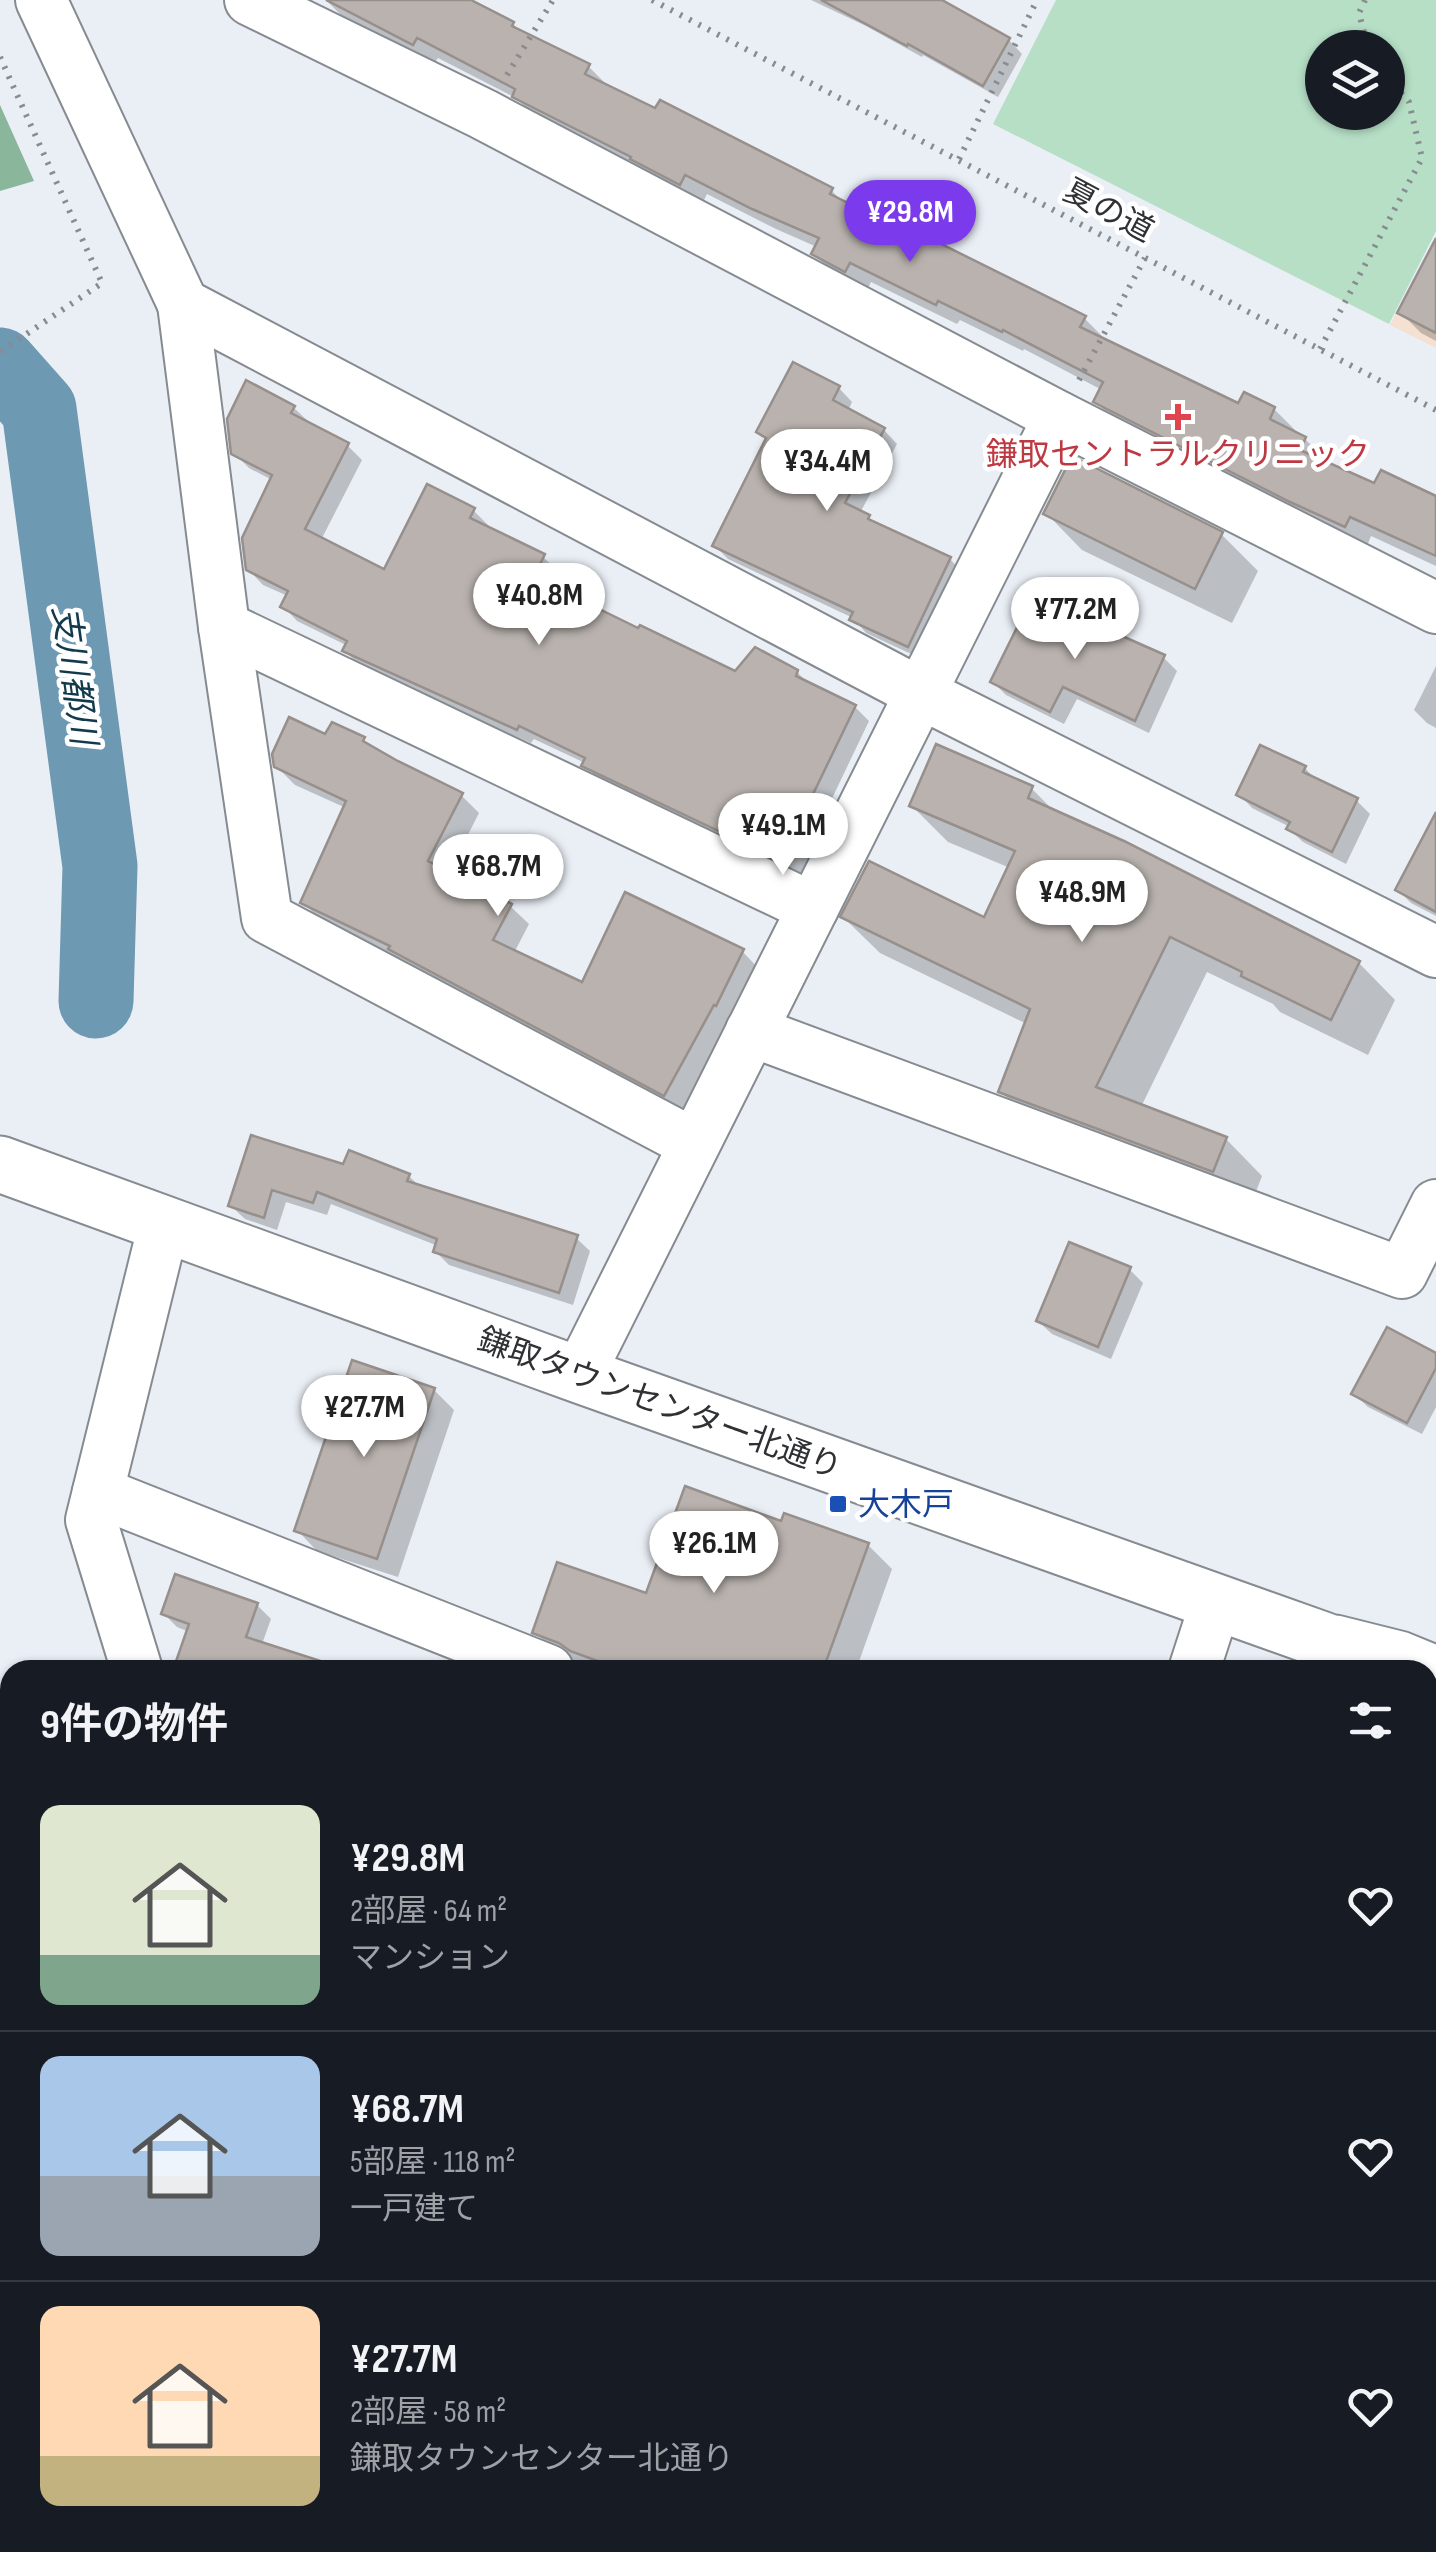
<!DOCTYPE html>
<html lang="ja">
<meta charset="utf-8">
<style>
body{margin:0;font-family:"Sofia Sans Condensed","Noto Sans JP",sans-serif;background:#20242c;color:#f1f3f6;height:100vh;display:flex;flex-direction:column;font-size:38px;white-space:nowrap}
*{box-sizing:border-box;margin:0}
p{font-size:32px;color:#9ea1a6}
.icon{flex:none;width:55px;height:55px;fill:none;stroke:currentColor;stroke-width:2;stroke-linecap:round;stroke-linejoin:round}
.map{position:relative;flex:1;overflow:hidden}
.drawer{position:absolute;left:0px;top:1660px;width:1438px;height:892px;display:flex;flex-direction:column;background:#171b24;border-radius:30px 30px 0 0;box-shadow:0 2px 8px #0004}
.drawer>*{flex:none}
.tools{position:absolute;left:1305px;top:30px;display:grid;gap:20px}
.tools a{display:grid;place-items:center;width:100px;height:100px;border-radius:50%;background:#171b24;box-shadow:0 2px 8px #0004;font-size:50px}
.price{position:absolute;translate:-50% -85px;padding:0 22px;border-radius:35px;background:#fff;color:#222;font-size:32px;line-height:65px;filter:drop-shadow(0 2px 5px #0008)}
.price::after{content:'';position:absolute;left:50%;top:60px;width:30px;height:22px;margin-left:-15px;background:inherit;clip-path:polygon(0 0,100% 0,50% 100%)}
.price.current{background:#7c3aed;color:#fff}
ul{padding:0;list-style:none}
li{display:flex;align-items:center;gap:30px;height:250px;padding:0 40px}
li+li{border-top:2px solid #363941}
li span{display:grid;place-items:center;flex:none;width:280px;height:200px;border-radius:20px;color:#555}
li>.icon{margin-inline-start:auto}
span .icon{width:120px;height:120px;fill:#fffc;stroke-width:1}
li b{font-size:42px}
h2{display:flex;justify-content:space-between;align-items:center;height:120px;padding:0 40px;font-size:42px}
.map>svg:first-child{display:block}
.education{fill:#f4e1d1}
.green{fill:#b6dfc6;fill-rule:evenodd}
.forest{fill:#8ab69b}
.shadow{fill:#0003}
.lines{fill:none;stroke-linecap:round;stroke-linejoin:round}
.stream{stroke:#5a7a8c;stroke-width:12}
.river{stroke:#6d99b2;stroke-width:75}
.building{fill:#b9b2ae;stroke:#968f8b;stroke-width:2.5}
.lane-casing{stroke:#858b90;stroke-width:29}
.street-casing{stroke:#858b90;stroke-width:54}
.secondary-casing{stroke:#858b90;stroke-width:59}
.primary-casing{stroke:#a76463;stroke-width:59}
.path{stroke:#888c91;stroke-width:6;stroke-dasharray:2.5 8;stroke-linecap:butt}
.lane{stroke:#fff;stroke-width:25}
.street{stroke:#fff;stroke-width:50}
.secondary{stroke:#fff;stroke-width:55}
.primary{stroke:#f1b3b0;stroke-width:55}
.rail{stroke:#888b90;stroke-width:8}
.health-dot{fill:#e0444e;stroke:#fff;stroke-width:4}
.transit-dot{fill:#1a4fb4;stroke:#fff;stroke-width:4}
.labels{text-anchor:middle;stroke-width:9;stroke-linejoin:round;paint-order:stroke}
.street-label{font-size:32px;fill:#2f3134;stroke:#fff}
.health-label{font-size:32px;fill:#be3a42;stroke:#fff}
.transit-label{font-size:32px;fill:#164399;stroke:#fff;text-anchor:start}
.water-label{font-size:35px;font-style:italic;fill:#133a4c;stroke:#fff}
</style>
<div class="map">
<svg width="1436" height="2552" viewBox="0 0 1436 2552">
<rect width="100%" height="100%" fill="#eaeff6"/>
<polygon class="education" points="1436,236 1436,348 1390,325"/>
<path class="green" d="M1056 0H1436V231L1389 324 993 124ZM1322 48H1388V112H1322Z"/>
<polygon class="forest" points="0,105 34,181 0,191"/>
<g class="shadow">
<polygon points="326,0 466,0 513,24 523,34 589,67 610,88 831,190 846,205 1084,318 1105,339 1104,341 1240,407 1274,409 1295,430 1294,433 1305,439 1326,460 1324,463 1376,486 1436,499 1436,566 1371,536 1367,546 1117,423 1096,402 1102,390 1024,349 1023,351 960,320 957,324 871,282 867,291 835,275 814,254 817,247 776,229 707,194 702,204 536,117 516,98 438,58 434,64 342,16"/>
<polygon points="811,0 939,0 1009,40 1022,54 998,97 923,55 922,57 866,26"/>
<polygon points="1436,244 1436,341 1421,333 1400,312"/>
<polygon points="839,388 852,402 848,411 884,430 897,444 860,513 868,517 878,526 950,559 963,573 922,659 866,633 853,618 728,559 715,546 768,440 760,432"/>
<polygon points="294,408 309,422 347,445 362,460 321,540 385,572 473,510 488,525 486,529 543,557 558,571 550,588 735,674 797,672 810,685 855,707 869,721 816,832 821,837 801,876 599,780 585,763 534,739 531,743 360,666 345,651 348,646 297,621 283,606 288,596 263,585 248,569 272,480 249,468 233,452"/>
<polygon points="1046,513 1221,534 1258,571 1232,623 1082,550"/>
<polygon points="1164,658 1177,671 1149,733 1077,699 1064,724 1006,695 993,682"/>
<polygon points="1436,666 1436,728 1427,723 1414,710"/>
<polygon points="327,738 363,739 375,751 461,795 479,813 448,874 510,906 529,924 514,953 583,985 742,951 760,970 683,1112 409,967 401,959 321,921 303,902 346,808 295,785 276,766"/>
<polygon points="1261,748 1305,768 1319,783 1356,800 1370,814 1346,864 1303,842 1289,829 1290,827 1252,808 1239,794"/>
<polygon points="1031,788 1057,814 1359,963 1395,1000 1368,1055 1280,1012 1273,1004 1207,972 1141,1107 1226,1139 1262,1176 1250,1207 1037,1128 1001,1092 1027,1024 880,953 843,917 986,920 1010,868 948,842 912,806"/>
<polygon points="1436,830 1436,916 1411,903 1398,890"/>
<polygon points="253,1138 345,1167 409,1176 420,1187 576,1238 590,1251 573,1305 449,1265 436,1252 438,1246 331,1204 327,1215 286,1202 277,1230 245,1219 231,1206"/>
<polygon points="1129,1269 1143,1283 1111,1359 1052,1334 1038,1321"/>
<polygon points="1436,1355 1436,1407 1422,1434 1368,1407 1354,1394"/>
<polygon points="434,1390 454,1410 398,1577 317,1551 297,1530"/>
<polygon points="783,1524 868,1545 892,1569 856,1670 590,1670 559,1656 535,1632 648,1596"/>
<polygon points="257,1605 271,1619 262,1644 320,1663 327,1670 176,1670 189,1632 177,1627 164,1614"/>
<polygon points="1428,1851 1436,1855 1436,1914 1428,1909"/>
<polygon points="0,1856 10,1861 10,1903 6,1913 0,1911"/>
<polygon points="1428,2089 1436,2094 1436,2197 1432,2203 1436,2204 1436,2280 1428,2276"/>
</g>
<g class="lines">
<polyline class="stream" points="317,2542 323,2552"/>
<polyline class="river" points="0,365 39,409 100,866 96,1001"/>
</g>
<g class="building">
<polygon points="326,0 471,0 514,22 512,26 590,64 585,74 655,108 660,100 833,188 830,194 903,230 905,226 1086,316 1080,327 1238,403 1244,392 1275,407 1270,419 1306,437 1300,450 1374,483 1381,470 1436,496 1436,556 1350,517 1345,527 1290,502 1093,402 1103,382 1003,330 1002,332 938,301 936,305 850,263 845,272 811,254 819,238 752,209 685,175 680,185 630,159 631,157 512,97 515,89 417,38 413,45"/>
<polygon points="821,0 942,0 1010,38 983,86 908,44 907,46"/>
<polygon points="1436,238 1436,333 1397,313"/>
<polygon points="793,362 840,386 833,400 885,428 845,503 870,515 868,519 951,557 908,647 849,620 853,612 712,546 766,438 756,432"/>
<polygon points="246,380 295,406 291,413 349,443 305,529 384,569 427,484 475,508 470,518 545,554 534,577 638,628 640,625 735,671 755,647 798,670 796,676 856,705 802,817 808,821 786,863 581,766 585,758 519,726 517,730 342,651 347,641 280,607 288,591 246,570 242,538 272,475 231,454 227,419"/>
<polygon points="1072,456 1223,532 1195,589 1043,514"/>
<polygon points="1033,595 1112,634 1113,632 1165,655 1135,721 1063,687 1050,712 990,682"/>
<polygon points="289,717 325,734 332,722 365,737 363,741 396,760 463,793 428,861 512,904 493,940 582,982 625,892 744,949 716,1006 714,1005 664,1096 388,949 390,946 300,903 346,801 274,767 272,754"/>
<polygon points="936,744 1033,786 1028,798 1124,841 1360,961 1331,1020 1241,976 1242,972 1170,937 1096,1087 1227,1137 1213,1172 998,1092 1030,1009 840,917 869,861 984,917 1015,851 909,806"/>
<polygon points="1260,745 1306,766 1303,772 1358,798 1332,852 1286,829 1290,822 1236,795"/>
<polygon points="1436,812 1436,912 1395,890"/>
<polygon points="251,1135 343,1164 349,1150 410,1174 407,1181 578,1235 559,1293 433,1252 437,1239 317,1192 313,1203 272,1190 264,1218 228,1206"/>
<polygon points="1069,1242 1131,1267 1098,1347 1036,1321"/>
<polygon points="1387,1327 1436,1353 1436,1368 1407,1423 1351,1394"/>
<polygon points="352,1360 435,1388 377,1559 294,1531"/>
<polygon points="685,1486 781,1521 784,1513 869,1543 823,1670 622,1670 570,1651 559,1643 532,1633 557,1562 646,1593"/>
<polygon points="175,1574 258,1603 246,1637 327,1663 326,1670 173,1670 189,1624 161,1614"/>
</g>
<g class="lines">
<g class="lane-casing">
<polyline id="lane" points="0,2083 10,2085"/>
</g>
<g class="street-casing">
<g id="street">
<polyline points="41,0 183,304 920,693 1436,952"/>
<polyline points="250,0 483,114 1059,417 1436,608"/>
<polyline points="183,304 224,627 267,918 694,1144"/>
<polyline points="224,627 813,908"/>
<polyline points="751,1031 1402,1273 1436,1205"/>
<polyline points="579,1375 1059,417"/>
<polyline points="98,1492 548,1670"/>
<polyline points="137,1670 91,1520 164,1224"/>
<polyline points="1194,1670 1216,1602"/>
<polyline points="1428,2046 1436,2050"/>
<polyline points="1428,2288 1436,2292"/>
<polyline points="520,2542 525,2552"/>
<polyline points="750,2542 756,2552"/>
</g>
</g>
<g class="secondary-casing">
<g id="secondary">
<polyline points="0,1164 579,1375 1323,1640 1372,1670"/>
<polyline points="1335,1643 1399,1659 1426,1670"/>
<polyline points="0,2143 10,2129"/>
</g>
</g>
<g class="primary-casing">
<g id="primary">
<polyline points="0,1787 10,1791"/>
<polyline points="1068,2542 1076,2552"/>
</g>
</g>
<g class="path">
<polyline points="652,0 1436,410"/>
<polyline points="1365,0 1359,13 1368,48"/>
<polyline points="0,57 102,283 0,352"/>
<polyline points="507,75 553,0"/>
<polyline points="959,159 1037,0"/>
<polyline points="1320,349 1422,158 1409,102 1388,78"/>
<polyline points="1079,380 1145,258"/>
</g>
<use href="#lane" class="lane"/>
<use href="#street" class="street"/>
<use href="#secondary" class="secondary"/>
<use href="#primary" class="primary"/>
<g class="rail">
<polyline points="0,1963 10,1966"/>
<polyline points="0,1983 10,1986"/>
<polyline points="1428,2368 1436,2370"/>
<polyline points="1428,2398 1436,2403"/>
</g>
</g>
<path class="health-dot" d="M1173 402h10v10h10v10h-10v10h-10v-10h-10v-10h10z"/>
<rect class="transit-dot" x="828" y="1494" width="20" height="20" rx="5"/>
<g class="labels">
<g class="street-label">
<text transform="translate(1109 210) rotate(28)" y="11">夏の道</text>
<text transform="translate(660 1403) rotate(20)" y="11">鎌取タウンセンター北通り</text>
</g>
<g class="health-label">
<text x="1178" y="465">鎌取セントラルクリニック</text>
</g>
<g class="transit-label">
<text x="858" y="1515">大木戸</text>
</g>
<g class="water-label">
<text transform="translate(75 675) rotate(82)" y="12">支川都川</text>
</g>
</g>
</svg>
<div class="tools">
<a><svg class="icon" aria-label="layers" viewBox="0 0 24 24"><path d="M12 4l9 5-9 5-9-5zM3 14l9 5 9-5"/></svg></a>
</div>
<b class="price current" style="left:910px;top:265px">¥29.8M</b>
<b class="price" style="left:827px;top:514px">¥34.4M</b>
<b class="price" style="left:539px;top:648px">¥40.8M</b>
<b class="price" style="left:1075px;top:662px">¥77.2M</b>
<b class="price" style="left:783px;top:878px">¥49.1M</b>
<b class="price" style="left:498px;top:919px">¥68.7M</b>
<b class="price" style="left:1082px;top:945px">¥48.9M</b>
<b class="price" style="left:364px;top:1460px">¥27.7M</b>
<b class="price" style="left:714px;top:1596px">¥26.1M</b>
<section class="drawer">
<h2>9件の物件<svg class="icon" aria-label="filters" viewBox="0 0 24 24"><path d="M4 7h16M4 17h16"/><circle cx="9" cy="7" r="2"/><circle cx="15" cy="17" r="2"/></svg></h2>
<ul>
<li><span style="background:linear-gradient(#dfe7d0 75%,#7fa58c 0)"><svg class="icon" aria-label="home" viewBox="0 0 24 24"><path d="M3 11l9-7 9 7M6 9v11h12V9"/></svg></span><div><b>¥29.8M</b><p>2部屋 · 64 m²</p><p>マンション</p></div><svg class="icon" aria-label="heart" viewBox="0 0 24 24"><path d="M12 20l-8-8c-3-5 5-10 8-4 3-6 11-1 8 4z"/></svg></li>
<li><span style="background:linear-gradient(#a9c7e8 60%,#9aa5b1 0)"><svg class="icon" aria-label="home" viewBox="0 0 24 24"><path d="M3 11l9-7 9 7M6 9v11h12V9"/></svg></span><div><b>¥68.7M</b><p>5部屋 · 118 m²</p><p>一戸建て</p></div><svg class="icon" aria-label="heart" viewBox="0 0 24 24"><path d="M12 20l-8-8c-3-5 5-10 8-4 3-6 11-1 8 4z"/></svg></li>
<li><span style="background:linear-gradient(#ffd9b3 75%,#c2b280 0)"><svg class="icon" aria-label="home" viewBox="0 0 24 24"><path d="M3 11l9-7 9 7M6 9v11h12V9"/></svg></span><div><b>¥27.7M</b><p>2部屋 · 58 m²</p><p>鎌取タウンセンター北通り</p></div><svg class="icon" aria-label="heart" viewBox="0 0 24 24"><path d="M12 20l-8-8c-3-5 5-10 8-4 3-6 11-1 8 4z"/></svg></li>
</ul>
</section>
</div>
